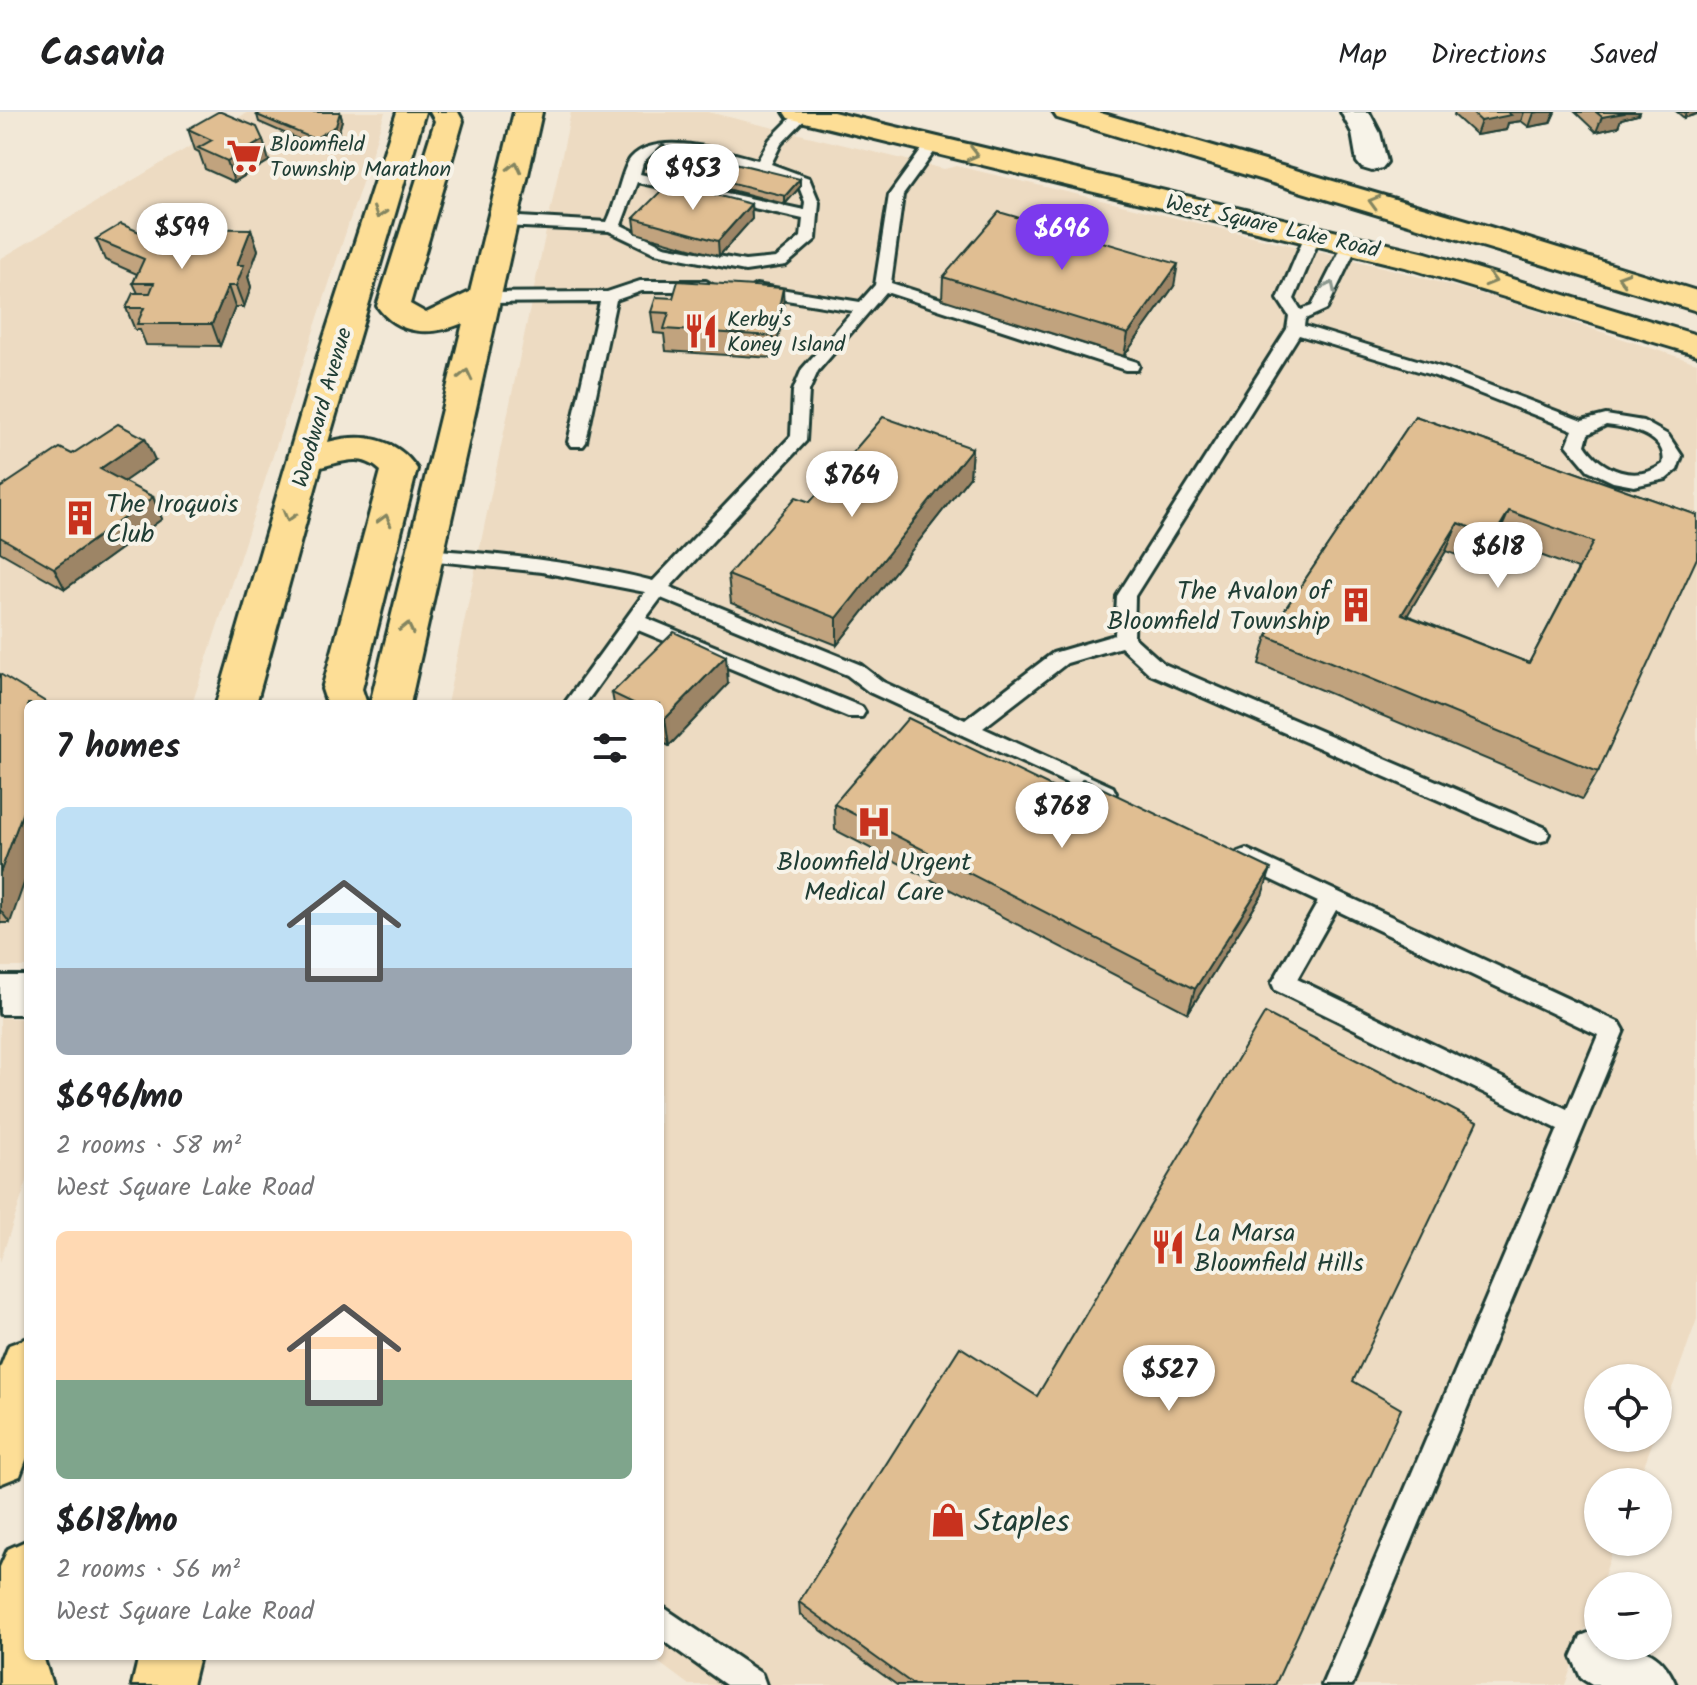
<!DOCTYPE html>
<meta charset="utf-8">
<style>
body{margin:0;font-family:Kalam,sans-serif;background:#f6f6f6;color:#202124;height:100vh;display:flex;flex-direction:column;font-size:30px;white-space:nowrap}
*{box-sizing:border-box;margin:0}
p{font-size:26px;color:#757577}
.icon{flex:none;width:44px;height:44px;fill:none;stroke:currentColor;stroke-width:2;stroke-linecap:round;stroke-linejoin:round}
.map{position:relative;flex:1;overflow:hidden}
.side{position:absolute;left:24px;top:588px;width:640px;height:960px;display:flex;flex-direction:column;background:#fff;border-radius:12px;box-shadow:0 2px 6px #0004}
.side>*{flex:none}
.tools{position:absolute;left:1584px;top:1252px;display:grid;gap:16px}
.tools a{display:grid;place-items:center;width:88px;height:88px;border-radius:50%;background:#fff;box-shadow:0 2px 6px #0004;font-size:40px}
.price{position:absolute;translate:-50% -68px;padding:0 18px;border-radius:28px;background:#fff;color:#222;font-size:26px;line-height:52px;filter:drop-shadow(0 2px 4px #0008)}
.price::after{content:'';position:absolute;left:50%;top:48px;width:24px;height:18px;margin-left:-12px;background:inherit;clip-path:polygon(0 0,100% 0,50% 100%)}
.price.active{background:#7c3aed;color:#fff}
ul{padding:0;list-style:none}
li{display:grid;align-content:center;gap:16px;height:424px;padding:0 32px}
li span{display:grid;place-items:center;height:248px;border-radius:12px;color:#555}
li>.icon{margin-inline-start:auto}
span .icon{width:144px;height:144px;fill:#fffc;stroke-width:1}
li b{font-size:34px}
h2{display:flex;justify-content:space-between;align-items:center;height:96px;padding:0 32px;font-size:34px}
header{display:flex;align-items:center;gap:48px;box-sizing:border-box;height:112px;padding:0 40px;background:#fff;border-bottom:2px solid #e0e0e0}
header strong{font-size:38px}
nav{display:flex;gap:44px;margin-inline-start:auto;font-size:28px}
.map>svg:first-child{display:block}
.built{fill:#eddbc2}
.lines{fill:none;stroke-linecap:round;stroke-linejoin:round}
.service-casing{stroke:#1f3d34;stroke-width:6}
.minor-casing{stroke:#1f3d34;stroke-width:6}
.primary-casing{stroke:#1f3d34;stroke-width:6}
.trunk-casing{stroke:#1f3d34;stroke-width:6}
.service{fill:#f7f3e8;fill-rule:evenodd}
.minor{fill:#f7f3e8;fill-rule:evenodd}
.primary{fill:#fdde96;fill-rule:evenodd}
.trunk{fill:#fdde96;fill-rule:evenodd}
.wall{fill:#c1a37e;stroke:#1f3d34;stroke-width:2;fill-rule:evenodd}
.shaded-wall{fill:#9d8566;stroke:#1f3d34;stroke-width:2}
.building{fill:#e0be92;stroke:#1f3d34;stroke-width:2;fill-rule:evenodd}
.oneway{stroke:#838560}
.oneway2{stroke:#8b988e}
.labels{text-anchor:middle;stroke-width:8;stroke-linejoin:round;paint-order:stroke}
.far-poi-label{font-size:22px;fill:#1f3d34;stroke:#f7f3e8;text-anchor:start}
.far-street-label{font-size:22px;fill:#1f3d34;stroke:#f7f3e8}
.poi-label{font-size:26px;fill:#1f3d34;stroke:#f7f3e8;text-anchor:start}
.near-poi-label{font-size:32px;fill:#1f3d34;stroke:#f7f3e8;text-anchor:start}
</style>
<header>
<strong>Casavia</strong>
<nav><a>Map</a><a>Directions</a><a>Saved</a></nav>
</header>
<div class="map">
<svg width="1697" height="1573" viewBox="0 0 1697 1573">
<rect width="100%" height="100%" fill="#f2e8d7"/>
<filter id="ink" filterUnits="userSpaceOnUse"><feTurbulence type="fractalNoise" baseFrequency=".0125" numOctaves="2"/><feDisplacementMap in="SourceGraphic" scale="16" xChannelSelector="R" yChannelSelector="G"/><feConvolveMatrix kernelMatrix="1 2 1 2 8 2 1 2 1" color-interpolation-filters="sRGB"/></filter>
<g filter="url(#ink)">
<g class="built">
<polygon points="248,0 385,0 192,592 28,592 28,855 0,855 0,147"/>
<polygon points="571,0 708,0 944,57 957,54 1391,157 1510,190 1697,251 1697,1207 1658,1315 1658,1266 1598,1266 1598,1326 1654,1326 1638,1370 1598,1370 1598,1430 1616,1430 1565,1573 689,1573 650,1544 660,1544 660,592 447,592"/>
<polygon points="0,905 28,907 28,1066 0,1150"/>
</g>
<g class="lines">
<g class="service-casing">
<g id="service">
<path d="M797 0 811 1 781 32 771 52 809 66 819 90 816 127 786 153 745 159 655 141 609 119 502 114 494 109 502 104 607 110C616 93 622 56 631 46 657 17 726 40 758 48L770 27ZM671 40C714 44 758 54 798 72L805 90 804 98 640 62 643 51 660 41ZM637 70 803 107 801 125 776 146 745 149 664 134 621 113Z"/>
<path d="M933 28 940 32 903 83 891 171 1137 250 1139 254 1137 258H1125L886 180 818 259 809 279 806 329 670 475 861 553 883 570 965 608 1053 541 1115 523 1117 484 1287 217 1289 204 1278 187 1305 123 1313 118 1321 123 1294 187 1301 198 1312 194 1345 129H1355L1358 132 1327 197 1305 207 1304 214 1447 257 1582 309 1606 303 1643 309 1668 323 1682 344 1677 358 1666 367 1634 374 1613 370 1588 358 1567 333 1573 318 1435 264 1299 223 1135 484 1134 525 1164 552 1546 716 1549 722 1546 728 1538 730 1530 728 1150 562 1121 535 1067 551 983 616 1113 675 1116 681 1113 687 1106 689 869 580 847 563 661 486 646 506 862 595 865 600 862 605H848L638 518 585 592H564L645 480 542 460 417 447 415 443 417 439 424 437C501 442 578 450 653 469L791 324 793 279 802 257 853 199 756 183 748 178 756 173 860 190 875 173 889 83 928 29ZM1606 313C1626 315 1669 323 1663 352 1636 372 1602 359 1585 333L1588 322Z"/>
<polygon points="640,169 706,169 714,174 706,179 642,179 616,188 586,330 583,334 571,334 568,330 600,190 483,191 475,186 483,181 607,180"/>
<path d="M1246 737 1620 911 1624 918 1352 1573H1322L1558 1017 1275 878 1272 871 1318 790 1238 752 1235 746 1238 740ZM1336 798 1598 923 1567 997 1297 867Z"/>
<polygon points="660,1493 762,1562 766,1573 726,1573 660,1526"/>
</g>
</g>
<g class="minor-casing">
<g id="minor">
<polygon points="1341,0 1369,0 1380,21 1387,50 1382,56 1372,59 1362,56 1357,50 1352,21"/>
<rect x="0" y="864" width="28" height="38"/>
<path d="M1598 1517V1534C1637 1534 1659 1533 1676 1573H1592L1581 1566 1572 1545 1581 1524Z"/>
</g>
</g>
<g class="primary-casing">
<g id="primary">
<path d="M397 0H425L328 330C362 321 396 325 417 357L362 577 367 592H327L322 577 381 359C362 341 344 349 321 355L256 592H216L316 250Z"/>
<path d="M430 0H458L463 9 410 192 426 201 470 180 514 0H542L410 592H370L463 211C432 224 398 224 377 194L435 9Z"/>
<polygon points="28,1226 28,1343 20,1364 0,1372 0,1256 9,1233"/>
<polygon points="28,1428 28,1544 43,1544 52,1573 0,1573 0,1455 8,1437"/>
<polygon points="139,1544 199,1544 192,1573 132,1573"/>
</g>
</g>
<g class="trunk-casing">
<g id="trunk">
<polygon points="784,0 833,0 1426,141 1697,223 1697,243 1405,155 788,6"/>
<polygon points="1053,0 1097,0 1477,111 1697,179 1697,199 1057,6"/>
</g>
</g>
<use href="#service" class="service"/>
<use href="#minor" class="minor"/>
<use href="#primary" class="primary"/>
<use href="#trunk" class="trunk"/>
</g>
<g class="wall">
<polygon points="340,0 342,8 338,22 316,35 259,10 257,3"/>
<polygon points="1455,0 1555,0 1550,11 1529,15 1521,9 1508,11 1506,18 1476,23 1454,3"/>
<polygon points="1575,0 1639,0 1638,3 1621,7 1618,15 1596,20"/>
<polygon points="1677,0 1697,0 1697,2 1684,6"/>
<polygon points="188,17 269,49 234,70 205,57 199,40 195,38"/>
<polygon points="646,49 800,75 785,92 646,56"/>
<polygon points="751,92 752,107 719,144 636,121 634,106"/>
<polygon points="251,117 258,138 248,165 251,175 244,195 235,195 220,234 146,233 140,218 135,218 126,196 138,181 133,171 137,162 105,148 96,127"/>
<polygon points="943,165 1174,174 1124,244 942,187"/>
<polygon points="784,197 774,246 666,239 664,222 654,221 651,200"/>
<path d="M1415 304 1697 403 1598 660 1582 687 1259 552 1267 524ZM1497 427 1578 457 1529 551 1407 503 1446 439 1482 452Z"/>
<polygon points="972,336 970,364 837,533 731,491 728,463 810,390"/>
<polygon points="72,342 155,348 123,370 153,385 162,407 65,477 0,440 0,376"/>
<polygon points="0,562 10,811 0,811"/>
<polygon points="728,572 669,634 660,629 660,592 614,592 612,581"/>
<polygon points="834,692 1262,783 1188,901 835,718"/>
<polygon points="1353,1269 1275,1573 897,1573 800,1503 799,1490 1037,1284"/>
</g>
<g class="shaded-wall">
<polygon points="340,0 342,8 338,22 316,35 314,27"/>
<polygon points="1504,0 1524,0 1521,9 1508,11 1506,18 1476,23 1481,9"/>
<polygon points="1539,0 1555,0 1550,11 1529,15 1534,1"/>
<polygon points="1623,0 1639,0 1638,3 1621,7 1618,15 1596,20 1602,5"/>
<polygon points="1686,0 1697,0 1697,2 1684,6"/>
<polygon points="263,28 269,49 234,70 227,49"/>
<polygon points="800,67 800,75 785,92 785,84"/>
<polygon points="751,92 752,107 719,144 718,129"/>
<polygon points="251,117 258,138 248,165 251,175 244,195 236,174 237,153"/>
<polygon points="1178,152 1174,174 1124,244 1128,222"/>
<polygon points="228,174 235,195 220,234 212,212"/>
<polygon points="783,176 784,197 774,246 773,224"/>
<polygon points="145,326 155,348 110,379 100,357"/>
<polygon points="972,336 970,364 837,533 837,506"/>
<polygon points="153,385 162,407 65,477 54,456"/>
<polygon points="1509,399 1497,427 1482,452 1494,424"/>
<polygon points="1458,411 1446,439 1392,529 1402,502"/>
<polygon points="726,544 728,572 669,634 665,607"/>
<polygon points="28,686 28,760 10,811 0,798 0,761"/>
<polygon points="1271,757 1262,783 1188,901 1195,877"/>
</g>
<g class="building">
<polygon points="218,0 221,0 257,15 263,28 227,49 198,36 212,28 188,17"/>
<polygon points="262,0 340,0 336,14 314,27 257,3"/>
<polygon points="1471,0 1507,0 1511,3 1481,9"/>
<polygon points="1596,0 1623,0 1624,1 1602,5"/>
<polygon points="662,33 800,67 785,84 646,49"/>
<polygon points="669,71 751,92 718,129 634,106"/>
<polygon points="999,100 1178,152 1128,222 943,165"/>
<polygon points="121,112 146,123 158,116 251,117 237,153 244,153 236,174 228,174 212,212 137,212 144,196 126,196 133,181 150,181 154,171 133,171 144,147 96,127"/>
<polygon points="678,169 783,176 773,224 664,217 669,201 651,200 656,185 673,186"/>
<path d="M1415 304 1697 403V446L1598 660 1267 524ZM1509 399 1593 430 1529 551 1402 502 1458 411 1494 424Z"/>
<polygon points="883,305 972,336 837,506 728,463 796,385 810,390"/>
<polygon points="118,312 145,326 100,357 153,385 54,456 0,425 0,376 60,336 72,342"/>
<polygon points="674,520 726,544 665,607 660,605 660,592 635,592 612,581"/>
<polygon points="0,562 49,592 28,592 28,686 0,761"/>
<polygon points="908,606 1070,684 1083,667 1271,757 1195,877 834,692"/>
<polygon points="1265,901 1477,1010 1353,1269 1401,1297 1275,1573 914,1573 799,1490 960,1235 1037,1284"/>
</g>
<defs><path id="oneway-chevron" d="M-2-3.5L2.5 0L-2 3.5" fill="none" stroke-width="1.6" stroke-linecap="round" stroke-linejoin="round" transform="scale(2)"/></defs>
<g class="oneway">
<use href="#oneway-chevron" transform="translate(973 42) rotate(14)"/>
<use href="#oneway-chevron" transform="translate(515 55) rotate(-76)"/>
<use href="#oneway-chevron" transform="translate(1374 90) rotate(-164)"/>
<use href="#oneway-chevron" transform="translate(379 101) rotate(108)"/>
<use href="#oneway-chevron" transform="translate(1623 166) rotate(-163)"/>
<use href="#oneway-chevron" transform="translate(1491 168) rotate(16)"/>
<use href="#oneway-chevron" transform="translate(466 263) rotate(-77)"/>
<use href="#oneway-chevron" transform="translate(289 404) rotate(106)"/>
<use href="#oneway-chevron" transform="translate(385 408) rotate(-75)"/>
<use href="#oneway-chevron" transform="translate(407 516) rotate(-77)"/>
</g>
<use class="oneway2" href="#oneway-chevron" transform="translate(1330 175) rotate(-64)"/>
</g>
<defs>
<g id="supermarket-bare" transform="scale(2.76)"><path d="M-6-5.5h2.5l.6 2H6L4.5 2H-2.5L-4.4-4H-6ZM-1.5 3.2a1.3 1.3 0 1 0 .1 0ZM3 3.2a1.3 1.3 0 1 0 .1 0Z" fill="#c8321e" stroke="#f7f3e8" stroke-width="2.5" paint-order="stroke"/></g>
<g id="restaurant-bare" transform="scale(2.76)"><path d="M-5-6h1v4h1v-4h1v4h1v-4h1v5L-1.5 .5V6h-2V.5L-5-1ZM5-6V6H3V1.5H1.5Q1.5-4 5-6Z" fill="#c8321e" stroke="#f7f3e8" stroke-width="2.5" paint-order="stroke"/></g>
<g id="building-bare" transform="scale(2.76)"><path d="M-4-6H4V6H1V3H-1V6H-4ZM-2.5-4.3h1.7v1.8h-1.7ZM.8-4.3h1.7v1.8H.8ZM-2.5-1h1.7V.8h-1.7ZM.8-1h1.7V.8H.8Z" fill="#c8321e" stroke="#f7f3e8" stroke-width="2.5" paint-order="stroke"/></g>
<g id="hospital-bare" transform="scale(2.76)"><path d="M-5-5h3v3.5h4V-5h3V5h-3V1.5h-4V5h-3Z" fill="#c8321e" stroke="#f7f3e8" stroke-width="2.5" paint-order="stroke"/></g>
<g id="shop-bare" transform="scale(2.76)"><path d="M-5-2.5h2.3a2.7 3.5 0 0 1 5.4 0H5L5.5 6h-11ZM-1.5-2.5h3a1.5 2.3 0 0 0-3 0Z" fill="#c8321e" stroke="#f7f3e8" stroke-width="2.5" paint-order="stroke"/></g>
</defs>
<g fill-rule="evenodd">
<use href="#supermarket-bare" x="244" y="44"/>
<use href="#restaurant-bare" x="701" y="219"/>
<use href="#building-bare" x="80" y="406"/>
<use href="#building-bare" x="1356" y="493"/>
<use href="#hospital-bare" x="874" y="710"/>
<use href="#restaurant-bare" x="1168" y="1135"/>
<use href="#shop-bare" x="948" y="1408"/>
</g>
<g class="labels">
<g class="far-poi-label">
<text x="270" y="39">Bloomfield<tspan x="270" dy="25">Township Marathon</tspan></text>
<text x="727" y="214">Kerby's<tspan x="727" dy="25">Koney Island</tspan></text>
</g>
<g class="far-street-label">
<text transform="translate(1273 113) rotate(13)" y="8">West Square Lake Road</text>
<text transform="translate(321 295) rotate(-74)" y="8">Woodward Avenue</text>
</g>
<g class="poi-label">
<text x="106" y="400">The Iroquois<tspan x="106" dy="30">Club</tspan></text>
<text x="1330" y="487" text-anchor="end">The Avalon of<tspan x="1330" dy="30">Bloomfield Township</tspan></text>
<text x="874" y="758" text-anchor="middle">Bloomfield Urgent<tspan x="874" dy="30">Medical Care</tspan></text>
<text x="1194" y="1129">La Marsa<tspan x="1194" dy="30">Bloomfield Hills</tspan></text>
</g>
<g class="near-poi-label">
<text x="974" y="1419">Staples</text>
</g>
</g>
</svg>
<div class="tools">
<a><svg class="icon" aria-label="locate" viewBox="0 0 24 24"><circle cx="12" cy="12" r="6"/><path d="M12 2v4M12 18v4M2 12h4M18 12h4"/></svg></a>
<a>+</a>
<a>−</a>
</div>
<b class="price" style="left:693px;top:100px">$953</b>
<b class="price" style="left:182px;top:159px">$599</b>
<b class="price active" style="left:1062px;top:160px">$696</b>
<b class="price" style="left:852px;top:407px">$764</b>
<b class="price" style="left:1498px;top:478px">$618</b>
<b class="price" style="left:1062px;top:738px">$768</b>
<b class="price" style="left:1169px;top:1301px">$527</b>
<section class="side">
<h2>7 homes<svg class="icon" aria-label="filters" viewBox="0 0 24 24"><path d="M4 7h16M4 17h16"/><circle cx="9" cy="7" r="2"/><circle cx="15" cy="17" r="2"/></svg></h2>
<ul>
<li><span style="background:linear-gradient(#bfe0f5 65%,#9aa5b1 0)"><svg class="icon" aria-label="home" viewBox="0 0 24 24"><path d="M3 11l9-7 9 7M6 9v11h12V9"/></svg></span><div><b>$696/mo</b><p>2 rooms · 58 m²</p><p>West Square Lake Road</p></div></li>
<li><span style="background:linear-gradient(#ffd9b3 60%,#7fa58c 0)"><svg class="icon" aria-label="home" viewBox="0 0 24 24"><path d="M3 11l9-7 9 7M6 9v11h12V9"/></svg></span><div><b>$618/mo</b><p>2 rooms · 56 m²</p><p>West Square Lake Road</p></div></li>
</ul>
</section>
</div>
